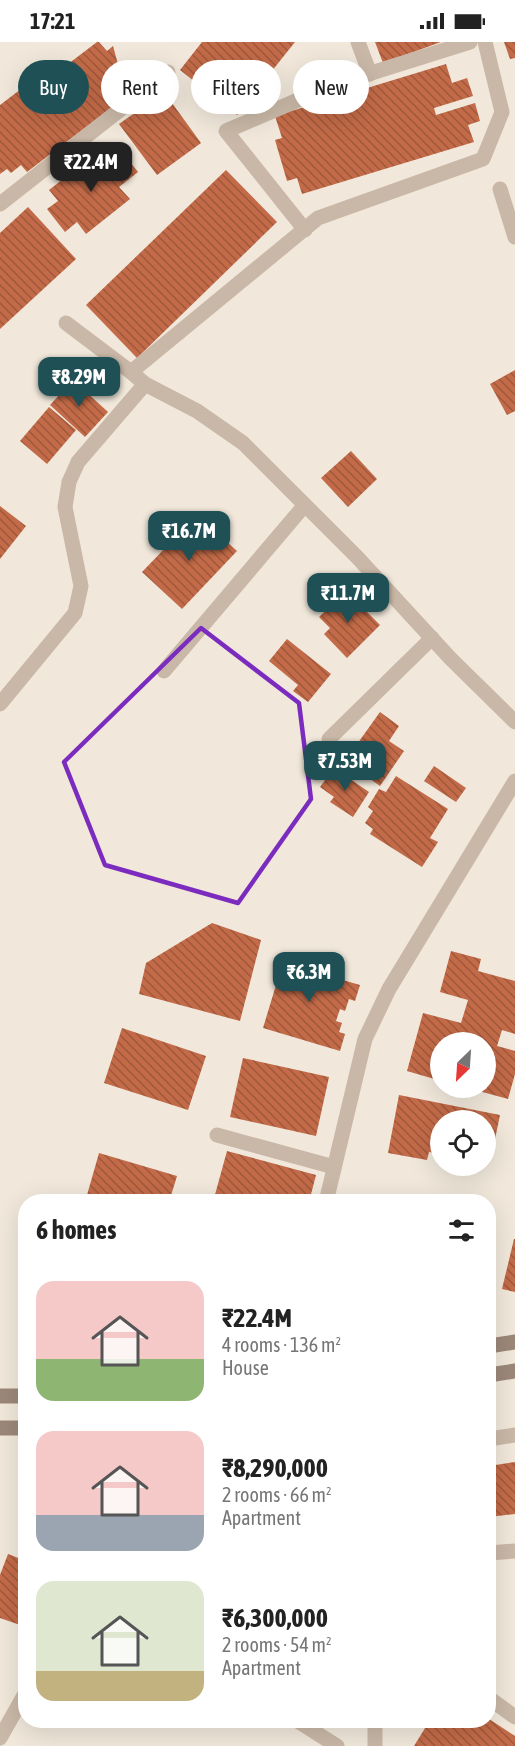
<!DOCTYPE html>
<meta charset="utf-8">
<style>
body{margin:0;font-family:"Asap Condensed",sans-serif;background:#f2f2f2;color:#222;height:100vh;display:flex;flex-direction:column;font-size:22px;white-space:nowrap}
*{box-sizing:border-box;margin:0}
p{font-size:20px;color:#767676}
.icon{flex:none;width:33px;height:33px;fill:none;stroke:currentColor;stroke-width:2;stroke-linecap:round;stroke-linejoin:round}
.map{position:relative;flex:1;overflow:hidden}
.side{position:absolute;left:18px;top:1152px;width:478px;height:534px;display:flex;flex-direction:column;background:#fff;border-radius:24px;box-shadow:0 6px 24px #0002}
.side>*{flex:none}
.top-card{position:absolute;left:18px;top:18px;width:480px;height:54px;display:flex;gap:12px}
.needle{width:39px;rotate:205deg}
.controls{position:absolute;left:430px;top:990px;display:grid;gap:12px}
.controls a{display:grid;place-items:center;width:66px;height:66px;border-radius:50%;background:#fff;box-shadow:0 6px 24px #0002;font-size:30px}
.price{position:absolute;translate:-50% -51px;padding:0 14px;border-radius:12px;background:#1e5056;color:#fff;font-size:20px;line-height:39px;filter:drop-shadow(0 2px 3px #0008)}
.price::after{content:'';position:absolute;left:50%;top:36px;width:18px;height:14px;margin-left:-9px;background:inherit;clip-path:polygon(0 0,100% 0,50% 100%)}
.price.on{background:#222;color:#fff}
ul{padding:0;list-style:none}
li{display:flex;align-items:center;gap:18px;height:150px;padding:0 18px}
li span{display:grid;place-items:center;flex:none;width:168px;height:120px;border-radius:18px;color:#555}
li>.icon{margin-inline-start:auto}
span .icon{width:72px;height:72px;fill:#fffc;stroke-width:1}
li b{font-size:26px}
h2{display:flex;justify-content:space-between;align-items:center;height:72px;padding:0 18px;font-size:26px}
.pill{padding:0 21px;border-radius:27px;background:#fff;box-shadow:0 6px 24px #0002;font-size:21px;line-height:54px}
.pill.on{background:#1e5056;color:#fff}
.status{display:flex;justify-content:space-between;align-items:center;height:42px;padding:0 30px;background:#fff;direction:ltr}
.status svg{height:16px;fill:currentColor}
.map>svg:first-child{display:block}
.building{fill:url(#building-back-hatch)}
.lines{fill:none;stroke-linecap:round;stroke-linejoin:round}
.minor{stroke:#c9b8a7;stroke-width:15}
.tertiary{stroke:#c9b8a7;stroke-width:15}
.secondary{stroke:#9c8879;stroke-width:15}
.marked{fill:none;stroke:#7b2cbf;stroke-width:4.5;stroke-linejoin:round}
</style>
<div class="status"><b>17:21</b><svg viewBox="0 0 49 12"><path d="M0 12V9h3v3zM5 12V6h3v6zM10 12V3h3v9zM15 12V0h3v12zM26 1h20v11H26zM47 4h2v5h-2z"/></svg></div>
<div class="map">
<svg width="515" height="1704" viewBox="0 0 515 1704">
<defs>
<pattern id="building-back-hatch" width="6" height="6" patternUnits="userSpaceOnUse" patternTransform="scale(1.5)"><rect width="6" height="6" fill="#c36b48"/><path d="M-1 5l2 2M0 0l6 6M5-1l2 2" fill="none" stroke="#9f583c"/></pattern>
</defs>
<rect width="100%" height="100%" fill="#f1e8db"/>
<g class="building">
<polygon points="97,0 99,0 107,9 113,4 121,33 131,45 121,53 124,56 27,130 21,123 11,131 7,127 0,132 0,63 46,28 51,35"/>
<polygon points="202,0 295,0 237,73 180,28"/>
<polygon points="375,0 441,0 383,21"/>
<polygon points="504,0 515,0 515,16 510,17"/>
<polygon points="446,22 452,41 467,36 473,54 434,66 436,73 475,61 480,79 468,83 474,100 302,152 297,136 287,139 275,98 282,96 275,74"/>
<polygon points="164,50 201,101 157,133 119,82"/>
<polygon points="121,109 138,130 119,145 130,157 86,192 77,180 65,190 47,167 58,159 49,148 95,112 104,123"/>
<polygon points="226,128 277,180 137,316 86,263"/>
<polygon points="28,165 76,217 0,287 0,191"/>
<polygon points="515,328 515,369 507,373 490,342"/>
<polygon points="73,338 108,370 85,395 50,363"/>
<polygon points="49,365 76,388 47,422 20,399"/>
<polygon points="351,409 377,437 348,465 321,436"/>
<polygon points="0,464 26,484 0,517"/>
<polygon points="197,473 237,509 182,567 142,530"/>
<polygon points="346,549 380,583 347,616 324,592 330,586 319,575"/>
<polygon points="287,597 331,632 308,660 293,649 298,643 269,619"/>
<polygon points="380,670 399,684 389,699 404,709 380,744 345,719"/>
<polygon points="434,724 466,746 456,760 424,739"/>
<polygon points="334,726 369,750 353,775 330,760 334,755 320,745"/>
<polygon points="396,734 448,767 430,796 438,800 422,825 370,792 373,787 365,781 373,769 368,765 379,747 386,750"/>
<polygon points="212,881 261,898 240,979 139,952 146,921"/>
<polygon points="451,909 481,917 478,929 515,939 515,992 502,988 497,1004 515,1009 515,1032 508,1057 468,1046 486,1046 486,1000 441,1000 441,1039 407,1029 423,971 461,981 468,958 440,950"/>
<polygon points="286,910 325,922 322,932 360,943 355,959 349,957 345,969 340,967 336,979 342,981 339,990 345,992 340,1009 263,986"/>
<polygon points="122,986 206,1014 188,1068 104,1041"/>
<polygon points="243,1016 329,1035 316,1094 230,1075"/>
<polygon points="399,1053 500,1073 493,1107 486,1105 486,1078 441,1078 441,1112 429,1110 427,1118 388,1111"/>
<polygon points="227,1109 316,1133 309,1160 213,1160"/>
<polygon points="99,1111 177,1134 169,1160 85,1160"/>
<polygon points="514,1197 515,1197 515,1250 502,1247"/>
<polygon points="515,1420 515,1472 489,1475 489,1424"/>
<polygon points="8,1512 26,1519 26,1585 0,1576 0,1533"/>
<polygon points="489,1677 515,1694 515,1704 414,1704 430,1678"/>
</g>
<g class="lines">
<g class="minor">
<polyline points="358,0 370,32"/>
<polyline points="485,0 502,70 483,117 318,176 131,330 145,342 197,369 243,401 357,515 450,616 515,680"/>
<polyline points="500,147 515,195"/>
<polyline points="0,162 168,30"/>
<polyline points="305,188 226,89 333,43 470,0"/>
<polyline points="66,281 131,330"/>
<polyline points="164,629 304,464"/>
<polyline points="0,662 75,571 81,544 65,465 69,440 78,420 145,342"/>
<polyline points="329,697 432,596"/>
<polyline points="217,1093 334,1125"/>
<polyline points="326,1160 365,997 389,947 515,739"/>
<polyline points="489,1397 515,1393"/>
<polyline points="489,1511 515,1509"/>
<polyline points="489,1656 515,1675"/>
<polyline points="296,1678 337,1704"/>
<polyline points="375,1704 375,1678"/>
</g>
<polyline class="tertiary" points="0,1696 26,1650"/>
<g class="secondary">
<polyline points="489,1304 515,1300"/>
<polyline points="489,1333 515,1329"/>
<polyline points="0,1354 26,1354"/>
<polyline points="0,1386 26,1386"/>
</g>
</g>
<path class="marked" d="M201 586 299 661 311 757 238 861 105 823 64 720Z"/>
</svg>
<div class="controls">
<a><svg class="needle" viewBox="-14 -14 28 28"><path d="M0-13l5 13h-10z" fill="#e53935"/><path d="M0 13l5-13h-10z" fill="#767676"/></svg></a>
<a><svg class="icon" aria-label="locate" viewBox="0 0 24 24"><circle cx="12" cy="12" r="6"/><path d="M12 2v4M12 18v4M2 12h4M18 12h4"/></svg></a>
</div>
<b class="price on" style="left:91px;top:151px">₹22.4M</b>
<b class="price" style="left:79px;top:366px">₹8.29M</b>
<b class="price" style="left:189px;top:520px">₹16.7M</b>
<b class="price" style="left:348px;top:582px">₹11.7M</b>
<b class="price" style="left:345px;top:750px">₹7.53M</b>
<b class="price" style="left:309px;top:961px">₹6.3M</b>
<div class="top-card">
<a class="pill on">Buy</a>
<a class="pill">Rent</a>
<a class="pill">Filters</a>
<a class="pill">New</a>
</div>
<section class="side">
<h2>6 homes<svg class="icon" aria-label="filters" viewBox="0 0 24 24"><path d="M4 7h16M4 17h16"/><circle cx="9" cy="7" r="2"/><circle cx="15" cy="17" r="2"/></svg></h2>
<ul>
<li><span style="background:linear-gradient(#f6c9c9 65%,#8fb573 0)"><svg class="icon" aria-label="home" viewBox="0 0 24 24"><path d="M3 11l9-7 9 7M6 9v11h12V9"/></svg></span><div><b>₹22.4M</b><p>4 rooms · 136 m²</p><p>House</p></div></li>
<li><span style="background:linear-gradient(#f6c9c9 70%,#9aa5b1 0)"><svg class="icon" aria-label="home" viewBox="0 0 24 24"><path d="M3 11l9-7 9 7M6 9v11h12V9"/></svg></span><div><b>₹8,290,000</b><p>2 rooms · 66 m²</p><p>Apartment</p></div></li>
<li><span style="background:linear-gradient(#dfe7d0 75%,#c2b280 0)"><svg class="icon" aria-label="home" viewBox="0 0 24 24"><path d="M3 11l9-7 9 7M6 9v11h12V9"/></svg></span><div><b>₹6,300,000</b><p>2 rooms · 54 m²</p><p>Apartment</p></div></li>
</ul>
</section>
</div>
